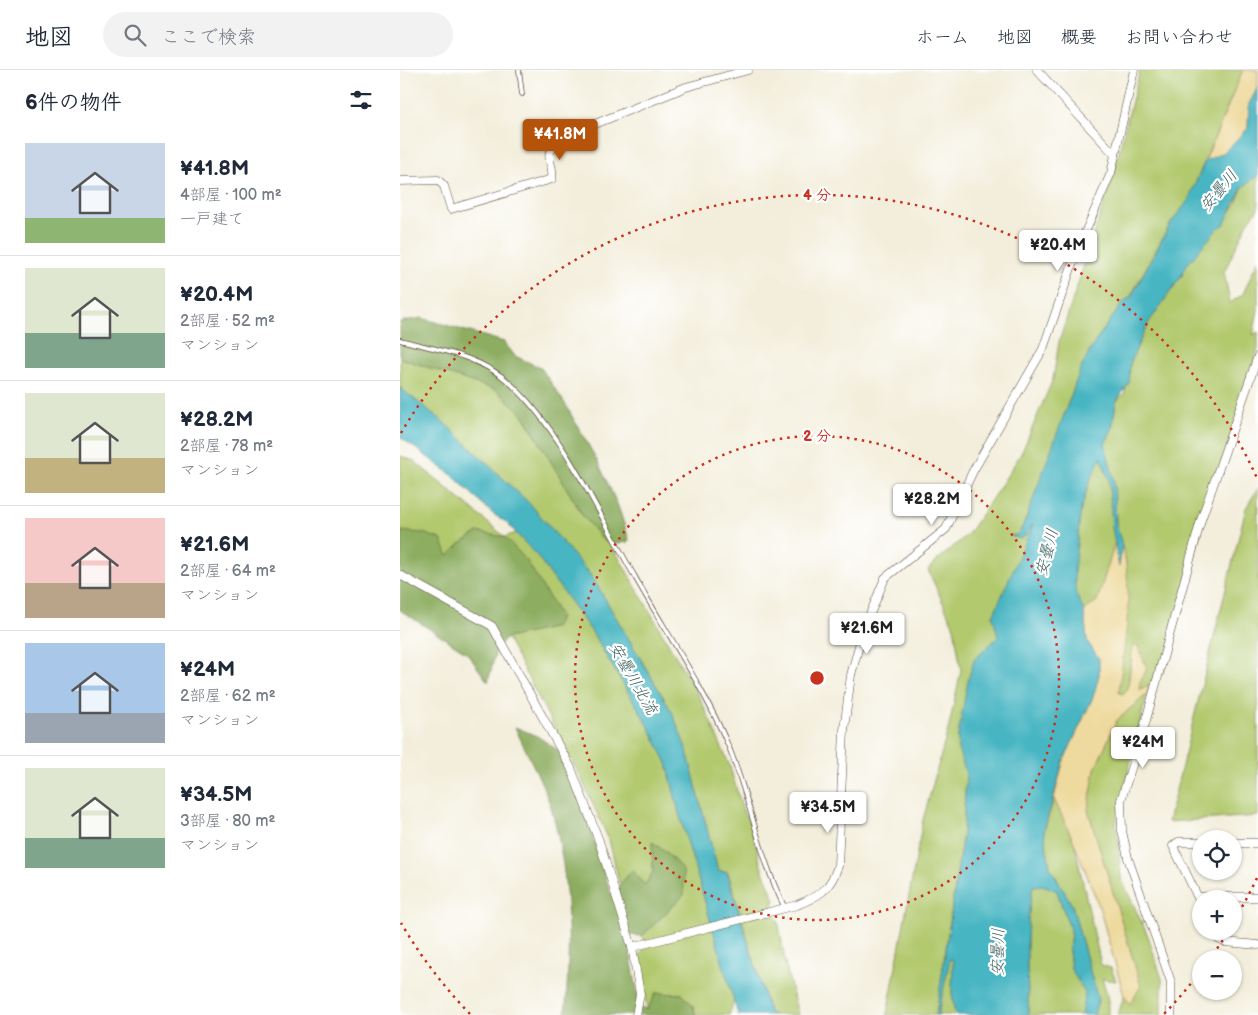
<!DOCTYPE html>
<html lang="ja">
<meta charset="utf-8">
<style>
body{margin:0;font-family:"Balsamiq Sans","Klee One",sans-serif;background:#f2f2f3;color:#1f2937;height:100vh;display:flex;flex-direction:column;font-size:19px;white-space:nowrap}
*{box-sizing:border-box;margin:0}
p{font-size:16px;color:#747a83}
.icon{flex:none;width:28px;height:28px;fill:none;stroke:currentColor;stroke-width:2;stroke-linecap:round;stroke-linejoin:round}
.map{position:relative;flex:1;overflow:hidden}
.sheet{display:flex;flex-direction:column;background:#fff;width:400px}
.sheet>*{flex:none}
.fabs{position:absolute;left:792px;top:760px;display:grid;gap:10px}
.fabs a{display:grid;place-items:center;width:50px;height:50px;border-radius:50%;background:#fff;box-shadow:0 1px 4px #0004;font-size:25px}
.price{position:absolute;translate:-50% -42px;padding:0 11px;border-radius:5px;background:#fff;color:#222;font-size:16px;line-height:32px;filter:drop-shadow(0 1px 2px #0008)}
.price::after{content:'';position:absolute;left:50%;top:30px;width:15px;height:11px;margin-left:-8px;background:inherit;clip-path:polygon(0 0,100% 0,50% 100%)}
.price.active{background:#b45309;color:#fff}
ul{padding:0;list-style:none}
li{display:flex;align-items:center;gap:15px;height:125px;padding:0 25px}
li+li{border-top:1px solid #e0e1e3}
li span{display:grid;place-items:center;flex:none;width:140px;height:100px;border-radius:0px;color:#555}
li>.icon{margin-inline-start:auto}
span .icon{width:60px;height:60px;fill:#fffc;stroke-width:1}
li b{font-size:21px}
h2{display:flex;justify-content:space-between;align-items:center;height:60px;padding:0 25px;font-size:21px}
header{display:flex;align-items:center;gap:30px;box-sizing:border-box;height:70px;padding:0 25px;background:#fff;border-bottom:1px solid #e0e1e3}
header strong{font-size:24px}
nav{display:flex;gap:28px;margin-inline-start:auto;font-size:18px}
.search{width:350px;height:45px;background:#f2f2f3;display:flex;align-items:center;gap:12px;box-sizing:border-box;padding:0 18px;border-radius:28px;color:#747a83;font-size:19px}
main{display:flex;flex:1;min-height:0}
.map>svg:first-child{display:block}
.green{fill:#b2c96e;stroke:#767a46}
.forest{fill:#8dad61;stroke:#646c40}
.sand{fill:#eeda9e;stroke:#94825e}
.water{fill:#47b5c2;stroke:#417070}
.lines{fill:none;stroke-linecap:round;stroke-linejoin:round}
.lane-casing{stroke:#57473a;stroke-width:5.5}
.street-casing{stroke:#57473a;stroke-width:9}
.lane{stroke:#fff;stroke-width:4}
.street{stroke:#fff;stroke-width:8}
.ring{fill:none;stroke:#c8321e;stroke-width:2.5;stroke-dasharray:2.5 5}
.labels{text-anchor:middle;stroke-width:4.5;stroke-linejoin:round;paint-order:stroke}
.water-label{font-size:16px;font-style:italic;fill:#406260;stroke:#fff}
.centre{fill:#c8321e;stroke:#fff;stroke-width:2.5}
.ring-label{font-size:15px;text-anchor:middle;font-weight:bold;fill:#c8321e;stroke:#fff;stroke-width:4.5;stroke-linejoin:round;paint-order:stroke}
</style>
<header>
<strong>地図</strong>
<div class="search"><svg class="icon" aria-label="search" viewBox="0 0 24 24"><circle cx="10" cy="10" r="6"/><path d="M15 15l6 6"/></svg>ここで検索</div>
<nav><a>ホーム</a><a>地図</a><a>概要</a><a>お問い合わせ</a></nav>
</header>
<main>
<section class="sheet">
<h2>6件の物件<svg class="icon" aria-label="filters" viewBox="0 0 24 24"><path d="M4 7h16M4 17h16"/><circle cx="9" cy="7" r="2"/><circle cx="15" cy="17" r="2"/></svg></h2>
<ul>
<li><span style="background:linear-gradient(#c9d6e8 75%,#8fb573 0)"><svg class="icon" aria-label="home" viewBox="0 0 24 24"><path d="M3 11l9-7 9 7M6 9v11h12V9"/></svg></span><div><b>¥41.8M</b><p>4部屋 · 100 m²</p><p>一戸建て</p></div></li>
<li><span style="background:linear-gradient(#dfe7d0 65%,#7fa58c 0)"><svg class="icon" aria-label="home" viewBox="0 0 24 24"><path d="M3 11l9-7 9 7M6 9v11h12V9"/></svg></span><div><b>¥20.4M</b><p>2部屋 · 52 m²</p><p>マンション</p></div></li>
<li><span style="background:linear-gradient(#dfe7d0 65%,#c2b280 0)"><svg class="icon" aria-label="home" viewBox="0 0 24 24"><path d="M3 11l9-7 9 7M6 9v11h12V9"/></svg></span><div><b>¥28.2M</b><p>2部屋 · 78 m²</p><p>マンション</p></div></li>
<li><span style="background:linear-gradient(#f6c9c9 65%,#b9a48a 0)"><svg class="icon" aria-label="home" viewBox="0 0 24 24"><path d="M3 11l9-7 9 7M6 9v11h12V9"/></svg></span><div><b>¥21.6M</b><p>2部屋 · 64 m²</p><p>マンション</p></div></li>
<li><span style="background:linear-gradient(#a9c7e8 70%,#9aa5b1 0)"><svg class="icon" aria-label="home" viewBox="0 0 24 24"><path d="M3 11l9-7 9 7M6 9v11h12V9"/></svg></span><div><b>¥24M</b><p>2部屋 · 62 m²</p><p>マンション</p></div></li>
<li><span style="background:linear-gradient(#dfe7d0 70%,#7fa58c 0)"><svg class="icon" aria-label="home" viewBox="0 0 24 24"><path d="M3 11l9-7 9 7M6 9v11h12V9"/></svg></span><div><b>¥34.5M</b><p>3部屋 · 80 m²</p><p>マンション</p></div></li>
</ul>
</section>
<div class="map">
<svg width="858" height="945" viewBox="0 0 858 945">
<rect width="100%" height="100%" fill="#fff"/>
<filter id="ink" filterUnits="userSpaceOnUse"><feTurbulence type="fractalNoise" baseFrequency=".02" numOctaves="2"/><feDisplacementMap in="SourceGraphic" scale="10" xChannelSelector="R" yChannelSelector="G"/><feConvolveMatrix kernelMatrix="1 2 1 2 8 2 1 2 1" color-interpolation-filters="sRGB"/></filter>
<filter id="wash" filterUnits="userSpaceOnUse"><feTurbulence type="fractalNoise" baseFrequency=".0096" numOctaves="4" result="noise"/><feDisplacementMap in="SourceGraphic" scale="20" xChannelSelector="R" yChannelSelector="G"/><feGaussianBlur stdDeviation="1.12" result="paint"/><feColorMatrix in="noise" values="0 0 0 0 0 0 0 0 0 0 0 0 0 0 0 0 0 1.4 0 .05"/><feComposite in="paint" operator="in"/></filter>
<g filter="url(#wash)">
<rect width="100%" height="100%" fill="#f3eedb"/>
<g class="green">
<path d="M740 0H843L788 131 771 153 730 227 724 231C709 253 691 274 681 299 659 353 645 411 619 464L622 469 633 453 630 463 593 546 599 567 574 590 558 666V679L566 703 563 763 536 945H487L523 750 549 656 561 600 554 557 528 500 533 494 568 464 598 420 622 382 653 309 659 272 712 109Z"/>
<polygon points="858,105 858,139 848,152 824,202 830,233 843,224 858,190 858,240 853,265 858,262 858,279 804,449 764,602 749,615 738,620 740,612 747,599 733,575 728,617 723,625 719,622 726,492 716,454 714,411 705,374 712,359 716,332 725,323 730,294 738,275 749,252 782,205 785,197 836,134 842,118"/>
<path d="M0 288 96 320 123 344 183 446 203 470 211 474 301 630 329 694 344 744 350 752 362 799 375 830C371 838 372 844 378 850L386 897 398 945H374L369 942 328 802 318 801 287 681 272 642 192 507 131 435 40 349 0 318Z"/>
<polygon points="0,386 14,391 105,467 116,463 138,487 192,562 248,655 267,693 279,743 334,931 329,945 296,945 292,935 282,924 256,923 247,940 240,885 244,879 242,866 284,825 253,772 253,802 244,816 232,800 220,815 209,770 181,708 107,568 156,557 60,474 48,486 1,461 0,465"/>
<path d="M701 387 709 410 715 473 697 531 684 541C681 535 677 529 676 523 670 493 680 409 701 387Z"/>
<polygon points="858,418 858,746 768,752 846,438"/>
<polygon points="747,624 716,753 721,808 748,866 762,909 762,945 718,945 724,926 730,933 741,916 688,740 695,699 717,650"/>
<polygon points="654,729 674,772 701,895 711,898 716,911 702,909 708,927 708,945 694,945 698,930 672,835 650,797 644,761"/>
<path d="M643 815 657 821 671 862 669 881 671 899 686 923 681 945H629C627 901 624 859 633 816Z"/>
<polygon points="549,888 553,890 552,924 555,945 538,945"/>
</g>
<g class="forest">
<polygon points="22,248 104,272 115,286 141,298 164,332 198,392 218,436 229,469 228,472 211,474 203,470 183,446 123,344 96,320 0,288 0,252"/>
<polygon points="1,461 23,463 41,469 48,486 60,474 78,462 105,467 127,491 160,546 156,557 107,568 97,577 88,612 67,583 0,540"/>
<path d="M115 657 137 666 158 680 183 737 211 825 232 800 245 815 253 802 252 772 267 783 283 800 284 825 242 866 227 865 240 937 247 940 256 923 282 924 292 935 296 945H165C171 878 170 810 153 744 145 715 127 685 115 657Z"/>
</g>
<g class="sand">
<polygon points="843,0 858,0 858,17 849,34 848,58 823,83 805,91"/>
<path d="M715 473 719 495 722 475C735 526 724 571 719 622L723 625 728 617 733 575 738 576 747 599 740 612 739 620 749 615 747 624 717 650 695 699 688 740 741 916 730 934 724 926 699 836 674 772 654 729 663 692 693 627 699 605V589L687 571 684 541 697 531Z"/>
</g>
<g class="water">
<path d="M858 17V105L842 118 824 155 818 158 785 197 782 205 749 252 738 275 730 294 729 313 716 332 712 359 705 374 714 411 716 454 722 475 719 497 712 457 709 410 701 387 689 413 681 439 674 500 676 524 684 541 687 571 699 589V605L693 627 663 692 644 761 650 797 672 835 698 930 694 945H681L685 923 671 899 669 881 671 862 657 821 643 815 633 816C624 859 627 901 629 945H555L552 924 553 890 550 889 538 945H536L563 763 566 703 558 679V666L568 610 574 590 598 567 593 546 633 454 622 469 610 466 619 464 625 451 681 298 695 272 724 231 731 227 771 153 788 131 805 91 823 83 848 58 849 34Z"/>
<polygon points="0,318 40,349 131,435 192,507 272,642 287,681 318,801 327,802 369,942 374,945 338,945 279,743 267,693 248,655 192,562 138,487 106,452 93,444 52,405 0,367"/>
</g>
</g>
<g filter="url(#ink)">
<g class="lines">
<g class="lane-casing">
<g id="lane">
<polyline points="119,0 122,24"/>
<path d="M0 270C38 280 81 286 111 314 163 362 199 445 235 507 266 562 303 616 328 675 350 728 359 787 385 838"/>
</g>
</g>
<g class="street-casing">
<g id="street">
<polyline points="637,0 715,85"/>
<path d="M0 111 38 110 44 116 51 139 152 109C155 87 138 90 163 67L286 17 348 0"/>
<polyline points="0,505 92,556 171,698 199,771 232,877 240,924 236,945"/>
<polyline points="801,772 778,772 773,776 801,834"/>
<polyline points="834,773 858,773"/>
<polyline points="798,827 858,827"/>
<polyline points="814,861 818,869 825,872 858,875"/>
<path d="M232 877 397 835C419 826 430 820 438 796L444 660 451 605 463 561 485 508 546 459 573 401 643 279 677 181 711 103 734 0"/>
<polyline points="771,945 771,912 728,788 722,761 721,730 743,661 801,450 858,286"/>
</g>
</g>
<use href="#lane" class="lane"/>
<use href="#street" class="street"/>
</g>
</g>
<g class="ring">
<circle cx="417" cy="608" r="242"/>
<path d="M857 808A483 483 0 0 1 835 849M827 864A483 483 0 0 1 810 888M800 902A483 483 0 0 1 764 944M70 944A483 483 0 0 1 1 853M1 363A483 483 0 0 1 857 408"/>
</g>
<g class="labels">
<g class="water-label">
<text transform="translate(818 120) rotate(-50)" y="6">安曇川</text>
<text transform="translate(646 482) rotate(-75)" y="6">安曇川</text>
<text transform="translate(234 608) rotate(60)" y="6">安曇川北流</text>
<text transform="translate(597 882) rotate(-89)" y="6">安曇川</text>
</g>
</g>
<circle cx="417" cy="608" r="8" class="centre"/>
<g class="ring-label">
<text x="417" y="130">4 分</text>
<text x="417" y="371">2 分</text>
</g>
</svg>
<div class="fabs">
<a><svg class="icon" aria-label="locate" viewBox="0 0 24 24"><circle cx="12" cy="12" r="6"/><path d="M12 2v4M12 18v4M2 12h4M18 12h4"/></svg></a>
<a>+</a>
<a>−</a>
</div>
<b class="price active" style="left:160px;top:91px">¥41.8M</b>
<b class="price" style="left:658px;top:202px">¥20.4M</b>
<b class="price" style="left:532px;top:456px">¥28.2M</b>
<b class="price" style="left:467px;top:585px">¥21.6M</b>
<b class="price" style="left:743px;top:699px">¥24M</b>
<b class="price" style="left:428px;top:764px">¥34.5M</b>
</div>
</main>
